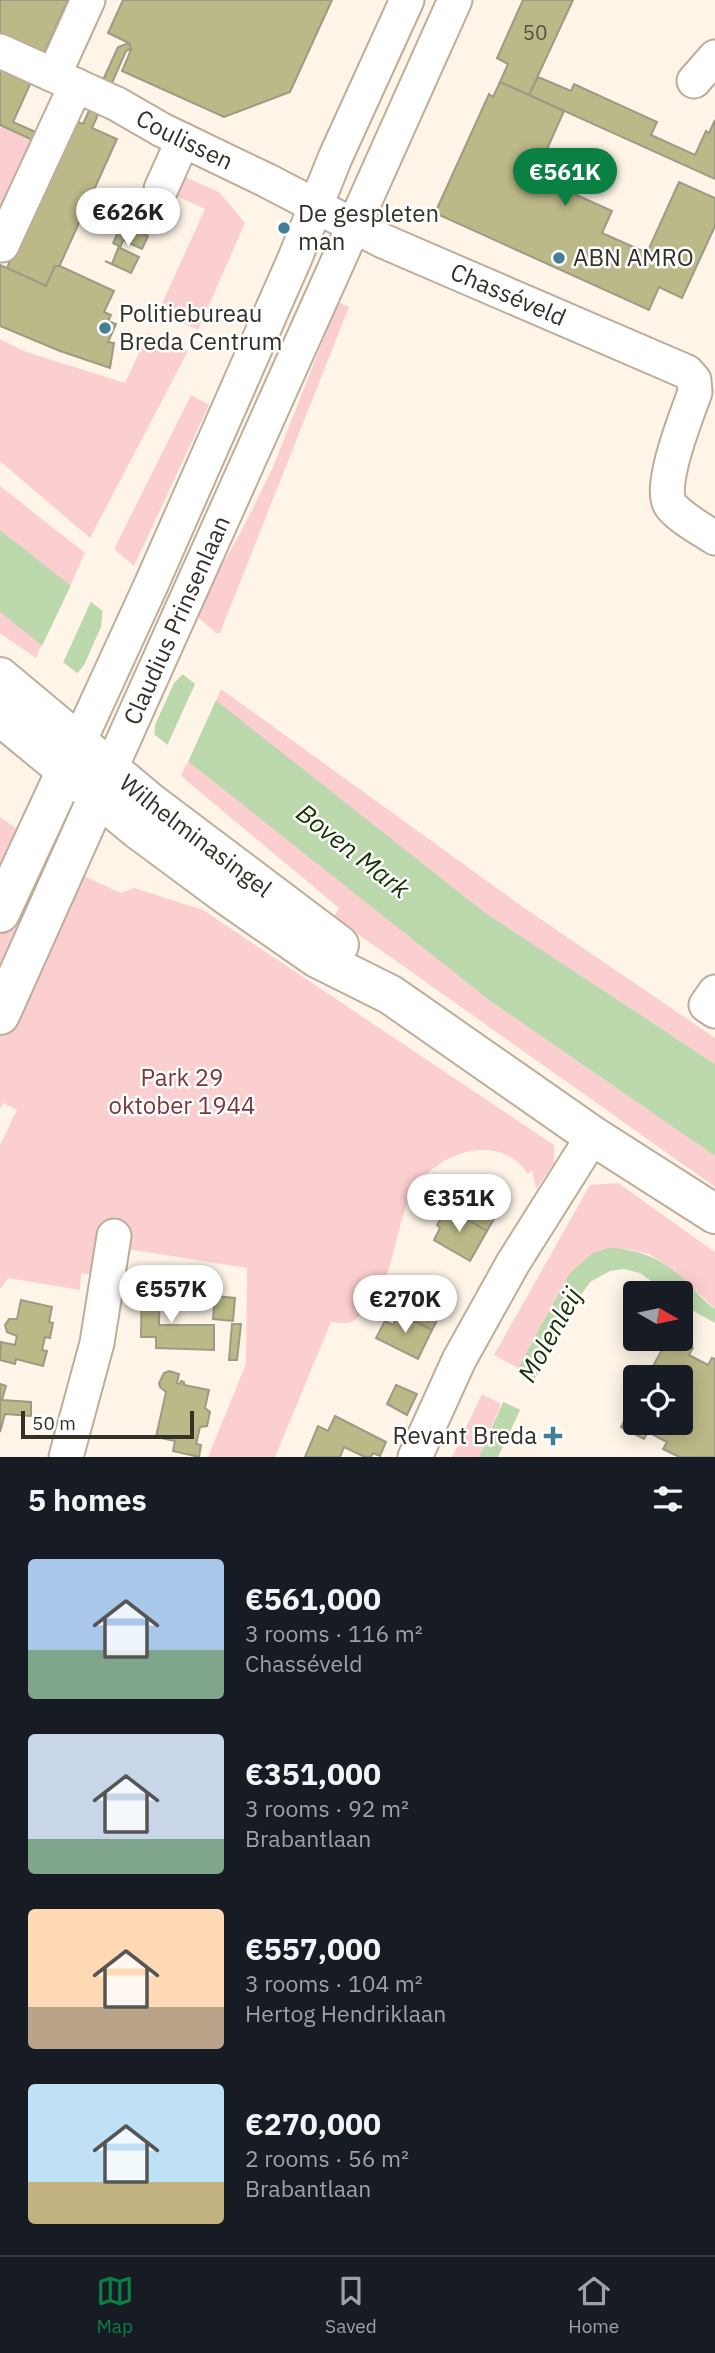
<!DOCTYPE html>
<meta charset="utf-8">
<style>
body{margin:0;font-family:"IBM Plex Sans",sans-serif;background:#242831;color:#f1f3f6;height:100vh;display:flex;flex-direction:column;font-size:26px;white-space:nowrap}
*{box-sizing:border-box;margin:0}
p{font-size:23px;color:#9ea1a6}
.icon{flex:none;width:38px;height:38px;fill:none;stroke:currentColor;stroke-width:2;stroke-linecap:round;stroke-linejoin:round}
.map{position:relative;height:1457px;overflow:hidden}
.details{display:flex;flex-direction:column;background:#171b24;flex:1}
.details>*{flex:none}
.needle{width:46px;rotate:99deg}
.tools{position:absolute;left:623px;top:1281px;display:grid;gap:14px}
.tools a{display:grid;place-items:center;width:70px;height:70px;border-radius:7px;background:#171b24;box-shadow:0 4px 18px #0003;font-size:35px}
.scale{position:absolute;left:21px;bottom:18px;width:173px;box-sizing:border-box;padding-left:7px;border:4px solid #353028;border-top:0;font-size:19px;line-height:24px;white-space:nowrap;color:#353028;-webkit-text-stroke:5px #fff;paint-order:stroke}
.price{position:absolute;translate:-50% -60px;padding:0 16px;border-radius:24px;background:#fff;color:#222;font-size:23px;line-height:46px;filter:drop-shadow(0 2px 4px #0008)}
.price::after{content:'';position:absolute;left:50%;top:42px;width:21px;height:16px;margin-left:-10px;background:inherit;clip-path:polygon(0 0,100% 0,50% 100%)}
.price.on{background:#0b8043;color:#fff}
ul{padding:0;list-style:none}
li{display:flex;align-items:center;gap:21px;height:175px;padding:0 28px}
li span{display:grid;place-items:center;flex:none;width:196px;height:140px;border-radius:7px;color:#555}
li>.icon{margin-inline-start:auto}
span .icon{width:84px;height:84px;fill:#fffc;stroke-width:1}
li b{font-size:30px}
h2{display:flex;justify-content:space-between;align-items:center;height:84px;padding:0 28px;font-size:30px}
.menu{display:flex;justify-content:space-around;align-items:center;height:98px;border-top:2px solid #363941;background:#171b24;font-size:19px;color:#9ea1a6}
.menu a{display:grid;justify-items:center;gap:4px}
.menu .on{color:#0b8043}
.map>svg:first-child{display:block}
.green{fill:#fbcecf}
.water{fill:#bcd8ad}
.pier{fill:#fef5e8}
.building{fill:#bcb988;stroke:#9c9b85;stroke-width:2}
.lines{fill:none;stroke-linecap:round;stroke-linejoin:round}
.minor-casing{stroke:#bcae9a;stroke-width:37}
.major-casing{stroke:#bcae9a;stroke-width:42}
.minor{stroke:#fff;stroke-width:33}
.major{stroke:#fff;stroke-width:38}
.poi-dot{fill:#438096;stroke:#fff;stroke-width:2.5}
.labels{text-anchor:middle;stroke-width:5;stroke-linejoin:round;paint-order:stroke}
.number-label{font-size:21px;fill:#575240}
.street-label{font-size:24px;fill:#353028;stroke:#fff}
.poi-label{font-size:24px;fill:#353028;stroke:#fff;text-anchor:start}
.park-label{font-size:24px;fill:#7c373e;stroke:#fff}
.water-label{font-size:26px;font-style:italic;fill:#193305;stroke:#fff}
</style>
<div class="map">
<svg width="715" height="1457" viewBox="0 0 715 1457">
<rect width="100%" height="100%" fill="#fef5e8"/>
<g class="green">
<polygon points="0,117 36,133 0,211"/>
<polygon points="178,174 219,192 245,223 198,330 158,312 205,209 171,193"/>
<polygon points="338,302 349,307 220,633 216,633 194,614 243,528 273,467"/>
<polygon points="148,333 188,351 90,538 0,461 0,339 23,351 125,383"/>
<polygon points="191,395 209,405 134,566 114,549"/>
<polygon points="0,486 85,553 70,586 0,530"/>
<polygon points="0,611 42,644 36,658 0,633"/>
<polygon points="221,689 520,905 715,1038 715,1064 484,912 215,702"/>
<polygon points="188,760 489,1000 715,1156 715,1187 334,917 339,908 181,776"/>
<path d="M0 817 88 878 121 893 134 888 203 910 554 1145V1163L536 1189 532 1170 528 1174C517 1158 503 1150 483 1150 449 1150 417 1175 406 1207 392 1244 395 1275 367 1307 362 1313 356 1322 347 1323 342 1324 335 1322 331 1322L275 1457H208L246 1364 247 1268 108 1246 103 1276 81 1273 80 1290 8 1278 0 1289V1145L17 1110 3 1103 0 1109Z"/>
<polygon points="618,1183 715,1252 715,1309 674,1270 649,1254 626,1249 569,1274 518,1368 494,1355 590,1185"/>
<polygon points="482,1394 501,1404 479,1457 452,1457"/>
</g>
<g class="water">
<polygon points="0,530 484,912 715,1064 715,1156 489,1000 0,612"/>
<path d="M608 1248C639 1249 664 1259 687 1282 696 1291 704 1302 715 1309V1323L681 1304V1293H668L640 1273 624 1269 610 1271 590 1282 570 1311 549 1349 498 1457H479L518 1368 569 1274 593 1253Z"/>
</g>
<g class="pier">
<polygon points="72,583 92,599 62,665 41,648"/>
<polygon points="103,608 184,673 174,683 155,725 154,738 75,676 84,665 101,627"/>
<polygon points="196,682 217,698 187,764 166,748"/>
<polygon points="514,1369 538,1380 523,1411 499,1400"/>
</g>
<g class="building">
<polygon points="0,0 68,0 13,122 58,142 54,150 0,125"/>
<polygon points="123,0 332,0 290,92 224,117 122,71 131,50 129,43 108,33"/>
<polygon points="523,0 573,0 529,95 500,82 508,64 497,58"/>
<polygon points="129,43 131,49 126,51 92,128 117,139 59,267 55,266 46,286 7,268 69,118 83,124 118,47"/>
<polygon points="538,77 571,91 574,84 657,122 651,135 695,155 706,131 709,133 715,120 715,179 529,95"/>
<polygon points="500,82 564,111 535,176 612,211 602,233 647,253 679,182 715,198 715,226 682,298 659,287 649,310 435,213 489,94 493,97"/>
<polygon points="122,224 148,236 142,249 123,240 120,248 139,257 131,273 105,261 112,264 119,246 113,243"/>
<polygon points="0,265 46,286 55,266 60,266 114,291 104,312 111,315 108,321 116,324 108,342 114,343 110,368 60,351 0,326"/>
<polygon points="482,1175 497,1184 498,1187 509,1193 487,1231 447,1208 448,1205 453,1208 466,1185 473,1190"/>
<polygon points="447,1208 487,1231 470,1261 434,1240 440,1228 437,1225"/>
<polygon points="142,1280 160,1280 159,1325 214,1325 214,1350 156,1348 156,1337 141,1337"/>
<polygon points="411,1284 447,1302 432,1330 399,1313"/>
<polygon points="215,1296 235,1298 233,1321 213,1319"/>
<polygon points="21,1300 52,1307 49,1322 53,1323 50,1338 45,1337 42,1350 47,1351 43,1366 16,1359 15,1364 0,1360 1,1342 15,1345 17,1336 7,1332 5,1325 9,1319 17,1319"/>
<polygon points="399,1313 432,1330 418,1359 376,1338 385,1321 393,1325"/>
<polygon points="232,1324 241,1324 237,1360 229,1360"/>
<polygon points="668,1339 676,1339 693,1348 689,1355 708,1365 712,1358 715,1359 715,1457 679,1457 663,1449 667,1442 648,1432 644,1439 621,1427 635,1400 635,1423 681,1423 681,1377 647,1377"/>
<polygon points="169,1371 179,1374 177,1383 180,1384 181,1381 184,1382 184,1385 209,1390 205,1408 210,1412 207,1426 200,1427 196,1444 201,1445 199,1457 173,1451 175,1441 156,1437 166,1392 160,1387 159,1383 164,1373"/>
<polygon points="0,1384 6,1386 2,1400 31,1402 31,1416 5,1414 0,1432"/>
<polygon points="396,1385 417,1394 407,1415 387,1404"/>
<polygon points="335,1416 386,1442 380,1456 373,1453 371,1457 365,1457 344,1447 340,1457 305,1457 318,1426 328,1431"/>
</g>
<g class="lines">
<g class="minor-casing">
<g id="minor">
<path id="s1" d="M0 51 117 104 162 130 266 180 383 241 687 372 694 380 695 392C687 415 657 488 671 506 682 519 701 529 715 538"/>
<polyline points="54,75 88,0"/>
<polyline points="694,81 715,57"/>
<polyline points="161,189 183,140"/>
<polyline points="0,245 2,245 76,85"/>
<polyline points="78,744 151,585 295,258 335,158 407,0"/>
<path id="s2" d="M110 770 455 0"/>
<polyline points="715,992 706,1005 715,1011"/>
<polyline points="66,1457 97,1343 114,1236"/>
<polyline points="415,1457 459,1360 513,1263 593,1136"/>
</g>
</g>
<g class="major-casing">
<g id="major">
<path id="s3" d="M0 677 152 804 339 945"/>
<polyline points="0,716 140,831 225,894 317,958 391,995 593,1136 715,1214"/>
<polyline points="0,913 77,747"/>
<polyline points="0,1015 108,774"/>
</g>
</g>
<use href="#minor" class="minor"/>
<use href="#major" class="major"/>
</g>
<g class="poi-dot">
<circle cx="284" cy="228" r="7"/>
<circle cx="559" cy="258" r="7"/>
<circle cx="105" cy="328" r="7"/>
<path d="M549.5 1425.5h7v7h7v7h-7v7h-7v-7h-7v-7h7z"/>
</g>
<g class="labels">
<g class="number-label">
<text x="535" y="40">50</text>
</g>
<g class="street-label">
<text dy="8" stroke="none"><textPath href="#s1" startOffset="205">Coulissen</textPath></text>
<text dy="8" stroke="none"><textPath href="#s1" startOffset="564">Chasséveld</textPath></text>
<text dy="8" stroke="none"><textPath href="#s2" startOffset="164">Claudius Prinsenlaan</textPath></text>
<text dy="8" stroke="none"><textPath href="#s3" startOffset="252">Wilhelminasingel</textPath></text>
</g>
<g class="poi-label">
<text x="298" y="222">De gespleten<tspan x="298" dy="28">man</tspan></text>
<text x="573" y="266">ABN AMRO</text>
<text x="119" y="322">Politiebureau<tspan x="119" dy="28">Breda Centrum</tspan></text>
<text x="537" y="1444" text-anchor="end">Revant Breda</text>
</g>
<g class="park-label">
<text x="182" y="1086">Park 29<tspan x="182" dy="28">oktober 1944</tspan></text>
</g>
<g class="water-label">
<text transform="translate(353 851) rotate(38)" y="9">Boven Mark</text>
<text transform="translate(550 1335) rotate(-61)" y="9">Molenleij</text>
</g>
</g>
</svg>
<div class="tools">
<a><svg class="needle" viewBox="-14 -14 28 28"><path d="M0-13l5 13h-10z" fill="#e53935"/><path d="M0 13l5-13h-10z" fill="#9ea1a6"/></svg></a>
<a><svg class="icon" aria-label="locate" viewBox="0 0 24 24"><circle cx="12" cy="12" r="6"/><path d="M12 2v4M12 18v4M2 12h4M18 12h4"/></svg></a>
</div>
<div class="scale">50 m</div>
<b class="price on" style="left:565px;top:208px">€561K</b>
<b class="price" style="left:128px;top:248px">€626K</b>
<b class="price" style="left:459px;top:1234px">€351K</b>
<b class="price" style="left:171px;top:1325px">€557K</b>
<b class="price" style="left:405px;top:1335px">€270K</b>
</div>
<section class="details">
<h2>5 homes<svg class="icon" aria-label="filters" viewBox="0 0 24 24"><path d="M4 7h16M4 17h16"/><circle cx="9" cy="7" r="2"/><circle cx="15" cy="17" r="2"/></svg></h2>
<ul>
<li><span style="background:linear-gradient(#a9c7e8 65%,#7fa58c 0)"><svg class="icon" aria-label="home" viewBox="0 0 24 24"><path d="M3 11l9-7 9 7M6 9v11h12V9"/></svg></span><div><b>€561,000</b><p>3 rooms · 116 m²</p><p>Chasséveld</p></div></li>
<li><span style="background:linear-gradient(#c9d6e8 75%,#7fa58c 0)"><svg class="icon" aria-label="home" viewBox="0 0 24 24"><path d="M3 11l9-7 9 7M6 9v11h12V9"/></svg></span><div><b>€351,000</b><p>3 rooms · 92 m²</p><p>Brabantlaan</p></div></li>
<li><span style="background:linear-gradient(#ffd9b3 70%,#b9a48a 0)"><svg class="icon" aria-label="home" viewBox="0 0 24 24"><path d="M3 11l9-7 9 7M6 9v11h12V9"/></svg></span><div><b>€557,000</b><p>3 rooms · 104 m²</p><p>Hertog Hendriklaan</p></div></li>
<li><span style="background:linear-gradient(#bfe0f5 70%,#c2b280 0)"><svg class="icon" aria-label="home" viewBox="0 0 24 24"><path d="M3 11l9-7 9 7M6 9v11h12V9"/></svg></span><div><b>€270,000</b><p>2 rooms · 56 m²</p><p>Brabantlaan</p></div></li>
</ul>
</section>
<nav class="menu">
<a class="on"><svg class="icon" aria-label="map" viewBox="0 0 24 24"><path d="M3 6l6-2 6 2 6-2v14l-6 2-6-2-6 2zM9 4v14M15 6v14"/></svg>Map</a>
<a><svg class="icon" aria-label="saved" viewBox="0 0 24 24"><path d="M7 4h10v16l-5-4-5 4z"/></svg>Saved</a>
<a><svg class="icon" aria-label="home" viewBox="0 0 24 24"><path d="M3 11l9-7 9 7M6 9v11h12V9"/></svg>Home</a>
</nav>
